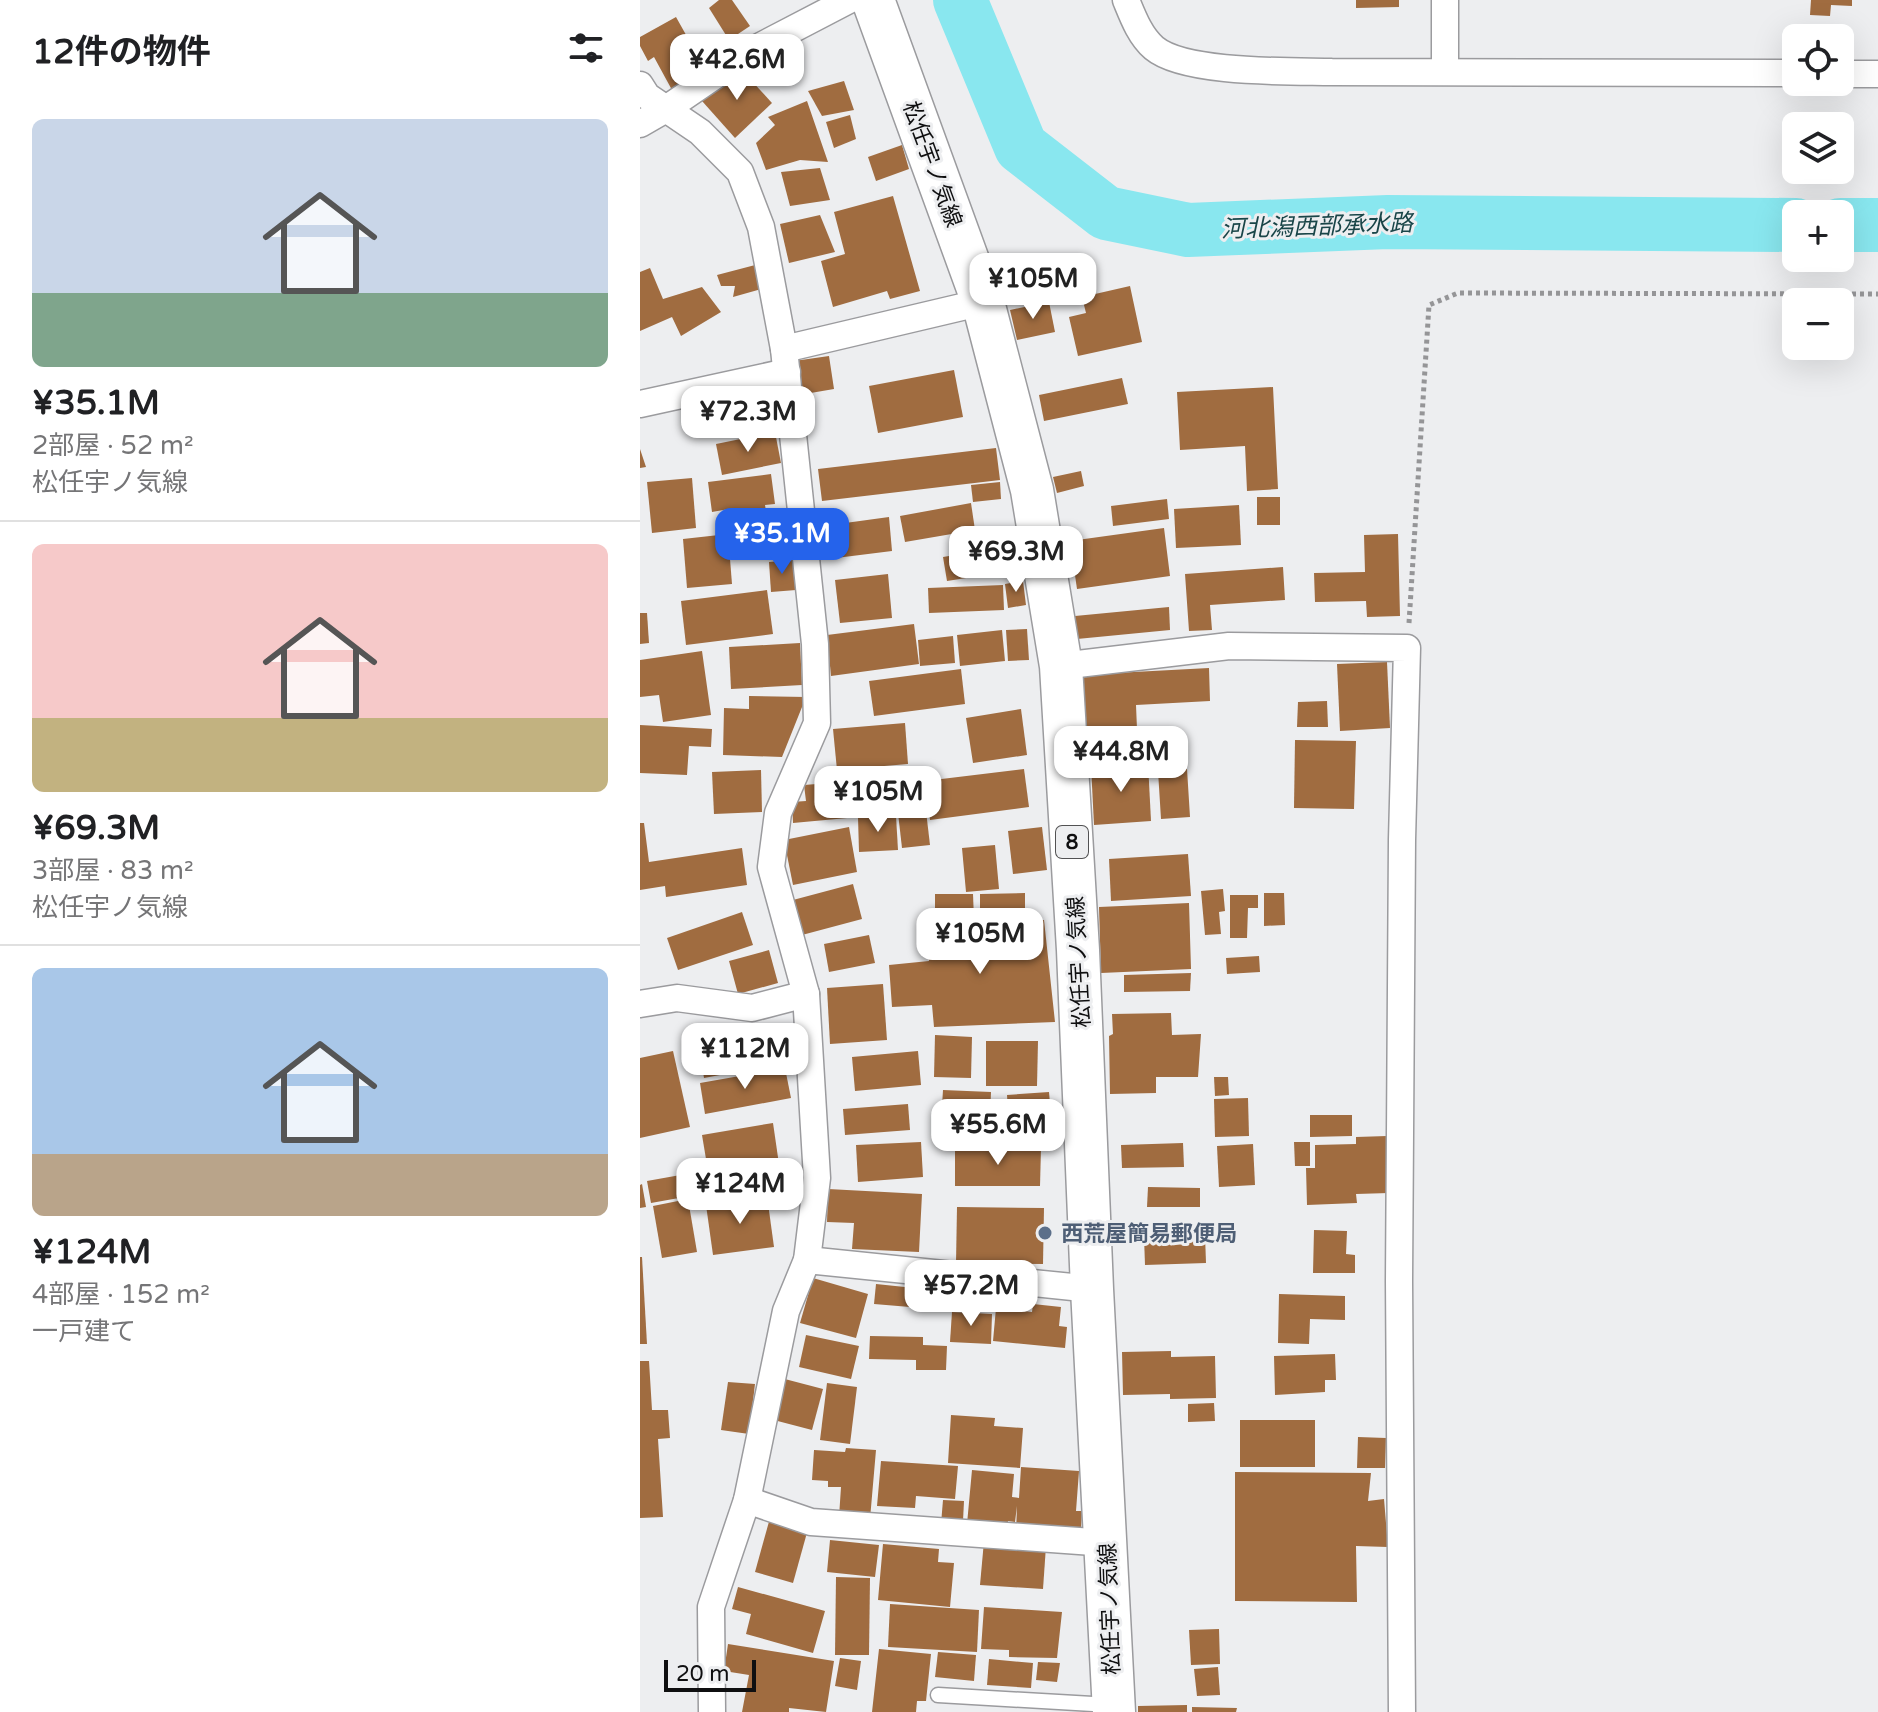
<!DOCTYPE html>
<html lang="ja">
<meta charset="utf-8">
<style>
body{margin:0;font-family:"Varela Round","Noto Sans JP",sans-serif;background:#f2f2f2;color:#202124;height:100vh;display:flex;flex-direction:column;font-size:30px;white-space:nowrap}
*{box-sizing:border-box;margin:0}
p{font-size:26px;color:#757577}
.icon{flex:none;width:44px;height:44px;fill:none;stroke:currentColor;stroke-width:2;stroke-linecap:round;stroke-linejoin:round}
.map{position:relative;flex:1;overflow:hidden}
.panel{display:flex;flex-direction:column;background:#fff;width:640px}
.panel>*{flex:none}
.tools{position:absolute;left:1142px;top:24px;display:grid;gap:16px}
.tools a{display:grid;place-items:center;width:72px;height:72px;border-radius:12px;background:#fff;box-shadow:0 8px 32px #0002;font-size:40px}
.scale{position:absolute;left:24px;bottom:20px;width:92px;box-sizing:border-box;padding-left:8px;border:4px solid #0f0f10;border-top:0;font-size:22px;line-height:28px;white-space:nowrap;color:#0f0f10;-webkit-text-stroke:6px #edeef0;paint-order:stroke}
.price{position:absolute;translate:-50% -68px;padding:0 18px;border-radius:16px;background:#fff;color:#222;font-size:26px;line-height:52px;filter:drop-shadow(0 2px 4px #0008)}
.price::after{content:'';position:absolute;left:50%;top:48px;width:24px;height:18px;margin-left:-12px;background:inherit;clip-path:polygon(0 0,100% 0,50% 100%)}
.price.current{background:#2563eb;color:#fff}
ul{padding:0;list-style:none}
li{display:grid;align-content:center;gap:16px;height:424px;padding:0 32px}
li+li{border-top:2px solid #e0e0e0}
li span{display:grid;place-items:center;height:248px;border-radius:12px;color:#555}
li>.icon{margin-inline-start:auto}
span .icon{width:144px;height:144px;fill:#fffc;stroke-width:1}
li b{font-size:34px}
h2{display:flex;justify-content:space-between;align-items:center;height:96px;padding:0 32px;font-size:34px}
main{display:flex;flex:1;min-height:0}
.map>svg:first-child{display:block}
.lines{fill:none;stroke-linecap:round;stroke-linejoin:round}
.river{stroke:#89e7ef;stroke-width:54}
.building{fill:#a06c40}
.lane-casing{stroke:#9b9b9e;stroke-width:17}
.street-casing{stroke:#9b9b9e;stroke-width:29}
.primary-casing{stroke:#9b9b9e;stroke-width:45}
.path{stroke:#959597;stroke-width:5;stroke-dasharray:4 4;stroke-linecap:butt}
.lane{stroke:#fff;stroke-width:14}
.street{stroke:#fff;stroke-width:26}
.primary{stroke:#fff;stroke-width:42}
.service-dot{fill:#5c6f8a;stroke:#edeef0;stroke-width:3}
.labels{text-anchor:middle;stroke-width:6;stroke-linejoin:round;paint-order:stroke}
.shield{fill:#edeef0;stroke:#525253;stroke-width:2}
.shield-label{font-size:20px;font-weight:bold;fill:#0f0f10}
.street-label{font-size:22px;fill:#0f0f10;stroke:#edeef0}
.service-label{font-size:22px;font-weight:bold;fill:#4e5e75;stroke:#edeef0;text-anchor:start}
.water-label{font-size:24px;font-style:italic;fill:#194548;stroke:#edeef0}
</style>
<main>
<section class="panel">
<h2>12件の物件<svg class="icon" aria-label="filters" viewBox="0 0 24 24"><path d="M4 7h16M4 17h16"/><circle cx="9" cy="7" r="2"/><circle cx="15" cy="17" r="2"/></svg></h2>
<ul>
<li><span style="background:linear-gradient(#c9d6e8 70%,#7fa58c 0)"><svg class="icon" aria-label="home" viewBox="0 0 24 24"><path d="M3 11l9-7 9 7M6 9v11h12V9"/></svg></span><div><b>¥35.1M</b><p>2部屋 · 52 m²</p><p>松任宇ノ気線</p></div></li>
<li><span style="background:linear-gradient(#f6c9c9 70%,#c2b280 0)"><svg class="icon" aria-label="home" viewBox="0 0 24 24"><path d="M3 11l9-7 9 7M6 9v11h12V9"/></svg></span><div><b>¥69.3M</b><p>3部屋 · 83 m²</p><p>松任宇ノ気線</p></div></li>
<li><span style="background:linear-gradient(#a9c7e8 75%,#b9a48a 0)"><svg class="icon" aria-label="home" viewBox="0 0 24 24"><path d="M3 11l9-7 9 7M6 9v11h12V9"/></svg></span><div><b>¥124M</b><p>4部屋 · 152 m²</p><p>一戸建て</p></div></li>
</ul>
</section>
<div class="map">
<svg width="1238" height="1712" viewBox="0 0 1238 1712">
<rect width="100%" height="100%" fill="#edeef0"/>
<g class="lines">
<g class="river">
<polyline points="320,0 381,147 466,213 548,230 748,222 1156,225"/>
<polyline points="1200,225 1238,225"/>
</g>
</g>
<g class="building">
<polygon points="79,0 92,0 110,26 89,40 69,8"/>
<polygon points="716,0 759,0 759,7 716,8"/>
<polygon points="1171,0 1212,0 1212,6 1191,5 1190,16 1170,15"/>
<polygon points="36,17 59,58 48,64 55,77 32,90 14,57 8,61 0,46 0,37"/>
<polygon points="99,67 132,103 95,138 62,101"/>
<polygon points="204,81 214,110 182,116 168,91"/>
<polygon points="167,101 188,162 160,160 126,170 116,143 135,125 128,117"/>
<polygon points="210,115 216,139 194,148 186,122"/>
<polygon points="262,145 269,169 236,181 228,157"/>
<polygon points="180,168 190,200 150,206 141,172"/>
<polygon points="253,196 280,291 250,299 247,291 193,307 181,261 205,254 194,212"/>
<polygon points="180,215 195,252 149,263 140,224"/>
<polygon points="119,264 125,288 93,297 95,286 81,286 77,275"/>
<polygon points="10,268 23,299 62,287 81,312 41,336 32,317 0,331 0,272"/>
<polygon points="490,286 502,342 438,356 429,317 446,313 442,297"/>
<polygon points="409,302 415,332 377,340 370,310"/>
<polygon points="189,356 194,389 159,395 154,361"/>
<polygon points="314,370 323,417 238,433 229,386"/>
<polygon points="482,378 488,404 404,421 399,395"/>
<polygon points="633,387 638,489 607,491 605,446 540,450 537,392"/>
<polygon points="109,393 116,430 80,437 72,400"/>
<polygon points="135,432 141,463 82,475 76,444"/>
<polygon points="356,448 360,480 182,501 178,469"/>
<polygon points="0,449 6,467 0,468"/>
<polygon points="441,471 444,486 417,493 413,477"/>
<polygon points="131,474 135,504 125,505 127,517 90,522 89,509 72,512 68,482"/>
<polygon points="52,478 56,528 12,533 7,482"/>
<polygon points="360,482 361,499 333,502 331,485"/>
<rect x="617" y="497" width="23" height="28"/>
<polygon points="527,499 529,519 473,526 471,506"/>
<polygon points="331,503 335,530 265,542 260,516"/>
<polygon points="599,505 601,545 536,548 534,509"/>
<polygon points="249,517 252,551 180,560 176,527"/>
<polygon points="524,528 530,576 437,589 430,541"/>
<polygon points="125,530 125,550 94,552 93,531"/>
<polygon points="155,530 156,554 129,554 128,531"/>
<polygon points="88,534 92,584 47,588 43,539"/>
<polygon points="758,534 760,616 727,617 726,601 675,602 674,573 725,572 724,535"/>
<polygon points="358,535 362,559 337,564 339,576 307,581 303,557 333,552 331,540"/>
<polygon points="154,560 156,590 131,592 129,562"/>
<polygon points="643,567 645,600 570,605 572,630 549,631 545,574"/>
<polygon points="248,574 252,618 200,623 195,580"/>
<polygon points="383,581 386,605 368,608 365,584"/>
<polygon points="363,585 364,610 289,613 288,588"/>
<polygon points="127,590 133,634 46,645 41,601"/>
<polygon points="529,607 530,630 437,639 435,616"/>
<polygon points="0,613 7,613 9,643 0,644"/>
<polygon points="274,624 279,664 191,676 187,635"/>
<polygon points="387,629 389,660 368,661 366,630"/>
<polygon points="362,630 365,661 320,666 317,635"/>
<polygon points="313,636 315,663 280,666 278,640"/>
<polygon points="160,643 162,685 91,689 89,647"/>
<polygon points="62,651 71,715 23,722 19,695 0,697 0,660"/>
<polygon points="747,662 750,728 700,731 697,664"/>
<polygon points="569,668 570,701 496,705 497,729 440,733 437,675"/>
<polygon points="321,669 325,704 234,716 229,681"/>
<polygon points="109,696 166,697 142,757 83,755 84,708 109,709"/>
<polygon points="687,701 688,727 657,727 658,702"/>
<polygon points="381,709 387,755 333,763 326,718"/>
<polygon points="265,723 268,764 197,770 193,729"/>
<polygon points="0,725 72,729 71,747 49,746 47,775 0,773"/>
<polygon points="451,734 493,734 493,762 451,763"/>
<polygon points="655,740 716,741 714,809 654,808"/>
<polygon points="508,763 511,821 454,825 451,766"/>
<polygon points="384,769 389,807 290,820 285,781"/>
<polygon points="547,769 550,817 521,819 518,771"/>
<polygon points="121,770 122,812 74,814 72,772"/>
<polygon points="215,781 218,817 153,823 152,802 166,801 164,785"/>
<polygon points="257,786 259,811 220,814 219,789"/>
<polygon points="286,811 290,845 262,848 258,813"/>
<polygon points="256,816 258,850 219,852 218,817"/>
<polygon points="0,823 4,823 9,862 102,848 107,885 26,897 25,886 0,890"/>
<polygon points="209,827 217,872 153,885 144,840"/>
<polygon points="402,827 407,870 373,874 368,831"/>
<polygon points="355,845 359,889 326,892 322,848"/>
<polygon points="548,854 551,896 471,901 469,859"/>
<polygon points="213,884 222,919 162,935 153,900"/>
<polygon points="583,889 585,911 579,912 581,934 565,935 561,891"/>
<polygon points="385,893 385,916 340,917 340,894"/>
<polygon points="624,893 644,893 645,925 624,926"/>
<polygon points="295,894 333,894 334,919 295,920"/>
<polygon points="590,895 618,895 618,908 608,908 607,938 590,938"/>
<polygon points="549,903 551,969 461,973 459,907"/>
<polygon points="102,912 113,945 38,970 27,938"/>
<polygon points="404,920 415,1022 294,1027 292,1005 252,1007 249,965 289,961 287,927"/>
<polygon points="229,935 235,963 189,972 184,944"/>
<polygon points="129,950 138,983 98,994 89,961"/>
<polygon points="619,956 620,972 587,974 586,958"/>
<polygon points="551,973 550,991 484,992 484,975"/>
<polygon points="243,984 247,1040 190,1044 187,988"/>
<polygon points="531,1013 532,1035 561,1034 558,1077 516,1077 516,1093 470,1094 469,1036 473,1034 472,1014"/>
<polygon points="126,1029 133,1065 64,1078 58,1042"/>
<polygon points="295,1035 332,1037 331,1078 294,1077"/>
<polygon points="346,1041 398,1041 397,1086 346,1086"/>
<polygon points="33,1051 50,1127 0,1138 0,1058"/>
<polygon points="278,1051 281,1085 215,1091 212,1057"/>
<polygon points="145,1068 151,1098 65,1114 60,1083"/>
<polygon points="574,1077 588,1077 589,1095 575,1096"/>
<polygon points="303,1090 351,1092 349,1140 300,1138"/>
<polygon points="409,1092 412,1126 369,1129 367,1095"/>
<polygon points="608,1098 609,1136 575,1137 574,1099"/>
<polygon points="268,1104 270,1130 205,1135 203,1109"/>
<polygon points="670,1115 712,1115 712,1136 670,1137"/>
<polygon points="133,1123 141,1178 71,1189 62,1135"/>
<polygon points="747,1136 749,1193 716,1194 717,1203 667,1205 666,1168 675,1168 675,1145 716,1144 716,1137"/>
<polygon points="281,1142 283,1177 218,1182 216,1145"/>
<polygon points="654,1142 670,1142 670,1166 655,1166"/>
<polygon points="543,1143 544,1167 482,1168 481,1145"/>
<polygon points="613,1144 615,1185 579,1187 577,1146"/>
<polygon points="315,1148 401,1148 400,1186 315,1186"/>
<polygon points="46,1174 50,1196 11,1203 7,1181"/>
<polygon points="2,1184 6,1207 0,1208 0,1185"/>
<polygon points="508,1187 560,1188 560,1207 507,1207"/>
<polygon points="188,1189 282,1194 279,1252 212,1249 214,1223 187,1222"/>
<polygon points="127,1196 134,1247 73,1255 66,1205"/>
<polygon points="48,1199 57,1252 22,1258 13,1206"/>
<polygon points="317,1207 404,1208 403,1264 316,1263"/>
<polygon points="674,1230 707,1231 706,1254 715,1255 715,1273 673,1273"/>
<polygon points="565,1235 566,1263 505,1265 504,1237"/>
<polygon points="0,1257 2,1257 7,1344 0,1344"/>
<polygon points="173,1278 228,1294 216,1338 160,1323"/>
<polygon points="236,1284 284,1289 282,1308 234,1304"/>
<polygon points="639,1294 705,1296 705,1320 670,1319 669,1344 638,1343"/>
<polygon points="393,1304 421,1307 419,1326 427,1327 425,1348 353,1341 356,1308 392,1312"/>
<polygon points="312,1312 352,1314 351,1344 310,1342"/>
<polygon points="166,1335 219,1346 211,1379 159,1367"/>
<polygon points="230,1336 283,1337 283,1345 307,1346 306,1370 276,1370 276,1360 229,1359"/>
<polygon points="531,1351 531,1357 575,1356 576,1398 530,1399 530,1394 483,1395 482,1352"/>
<polygon points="695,1354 696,1380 685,1380 685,1392 635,1395 634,1356"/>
<polygon points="0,1361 9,1361 12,1410 28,1410 30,1438 18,1439 23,1517 0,1518"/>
<polygon points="141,1378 183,1389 172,1430 130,1419"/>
<polygon points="88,1382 115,1384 109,1434 81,1430"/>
<polygon points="187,1383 217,1387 210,1444 180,1440"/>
<polygon points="574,1403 575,1421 548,1422 548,1404"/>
<polygon points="311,1415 355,1418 354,1426 383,1428 380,1468 308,1463"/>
<rect x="600" y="1420" width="75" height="47"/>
<polygon points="718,1437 746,1438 745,1468 717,1468"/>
<polygon points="206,1448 236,1450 230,1519 199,1517 201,1487 188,1487 188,1481 172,1480 174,1450 205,1452"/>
<polygon points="241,1461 318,1466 315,1499 276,1496 275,1508 237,1506"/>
<polygon points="381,1467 439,1471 436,1511 442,1511 441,1529 376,1533 377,1506 375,1522 368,1521 367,1528 327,1524 332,1470 374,1474 372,1497 379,1498"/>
<polygon points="595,1472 731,1473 728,1501 744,1499 748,1547 716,1546 717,1602 595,1601"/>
<polygon points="303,1500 324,1501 323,1521 301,1524"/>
<polygon points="130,1518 168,1529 153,1583 115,1572"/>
<polygon points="190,1540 239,1545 235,1577 187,1572"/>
<polygon points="344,1541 406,1546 403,1589 340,1585"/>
<polygon points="243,1544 299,1549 298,1562 314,1563 310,1607 238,1600"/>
<polygon points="196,1577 230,1578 229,1655 195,1655"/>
<polygon points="98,1587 185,1611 173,1653 106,1634 111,1614 92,1609"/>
<polygon points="250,1604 339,1610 337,1652 248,1647"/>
<polygon points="344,1607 422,1612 417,1658 369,1657 369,1650 341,1649"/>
<polygon points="579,1629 580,1664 551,1665 549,1630"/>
<polygon points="88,1644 194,1661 186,1712 149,1708 149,1712 102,1712 109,1675 84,1671"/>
<polygon points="239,1649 291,1654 286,1701 277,1701 276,1712 232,1712"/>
<polygon points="298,1652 336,1655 334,1681 295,1677"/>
<polygon points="200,1658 221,1661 217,1690 195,1686"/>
<polygon points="349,1659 393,1663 391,1688 347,1685"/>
<polygon points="398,1662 420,1663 417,1682 396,1680"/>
<polygon points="578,1667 580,1695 557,1696 554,1669"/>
<polygon points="547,1705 547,1712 498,1712 498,1706"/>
<polygon points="552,1707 597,1708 596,1712 552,1712"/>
</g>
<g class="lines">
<g class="lane-casing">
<polyline id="lane" points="298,1695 470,1705"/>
</g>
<g class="street-casing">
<g id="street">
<path d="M486 0C493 17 500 36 514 48 545 74 651 71 692 72L1156 73"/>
<polyline points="805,71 805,0"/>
<polyline points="1200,74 1238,74"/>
<polyline points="0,85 7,96 60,132 100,172 121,227 144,349 175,644 177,723 138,813 131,867 166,994 177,1178 167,1260"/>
<polyline points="0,124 26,109 111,51 209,0"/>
<polyline points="144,349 343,302"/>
<polyline points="0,404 147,372"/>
<polyline points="421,666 589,646 767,648 762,840 759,1281 762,1712"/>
<polyline points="0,1004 37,998 112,1008 166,994"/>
<polyline points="107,1500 171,1522 467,1543"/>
<polyline points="72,1712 71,1607 107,1500 146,1311 167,1260 452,1289"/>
</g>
</g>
<g class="primary-casing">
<polyline id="primary" points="233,0 343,302 392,490 421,666 438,950 452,1289 474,1712"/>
</g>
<polyline class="path" points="769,623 789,305 818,293 1238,294"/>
<use href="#lane" class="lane"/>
<use href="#street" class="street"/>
<use href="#primary" class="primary"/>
</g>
<circle class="service-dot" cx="405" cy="1233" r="8"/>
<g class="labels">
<rect class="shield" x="416" y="826" width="32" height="32" rx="6"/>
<g class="shield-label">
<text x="432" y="849">8</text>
</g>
<g class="street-label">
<text transform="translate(293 164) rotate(70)" y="8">松任宇ノ気線</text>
<text transform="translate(438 962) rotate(-93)" y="8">松任宇ノ気線</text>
<text transform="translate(469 1609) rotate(-92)" y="8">松任宇ノ気線</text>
</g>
<g class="service-label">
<text x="421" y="1241">西荒屋簡易郵便局</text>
</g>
<g class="water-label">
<text transform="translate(677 226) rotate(-2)" y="8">河北潟西部承水路</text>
</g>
</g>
</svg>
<div class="tools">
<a><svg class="icon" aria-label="locate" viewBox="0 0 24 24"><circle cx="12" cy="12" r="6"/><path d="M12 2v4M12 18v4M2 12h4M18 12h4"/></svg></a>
<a><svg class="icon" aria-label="layers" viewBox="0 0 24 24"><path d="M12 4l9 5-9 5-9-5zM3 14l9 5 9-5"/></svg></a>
<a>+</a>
<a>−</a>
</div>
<div class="scale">20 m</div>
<b class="price" style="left:97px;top:102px">¥42.6M</b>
<b class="price" style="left:393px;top:321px">¥105M</b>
<b class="price" style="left:108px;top:454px">¥72.3M</b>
<b class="price current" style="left:142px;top:576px">¥35.1M</b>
<b class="price" style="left:376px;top:594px">¥69.3M</b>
<b class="price" style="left:481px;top:794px">¥44.8M</b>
<b class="price" style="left:238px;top:834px">¥105M</b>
<b class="price" style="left:340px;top:976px">¥105M</b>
<b class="price" style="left:105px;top:1091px">¥112M</b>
<b class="price" style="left:358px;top:1167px">¥55.6M</b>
<b class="price" style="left:100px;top:1226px">¥124M</b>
<b class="price" style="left:331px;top:1328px">¥57.2M</b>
</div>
</main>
